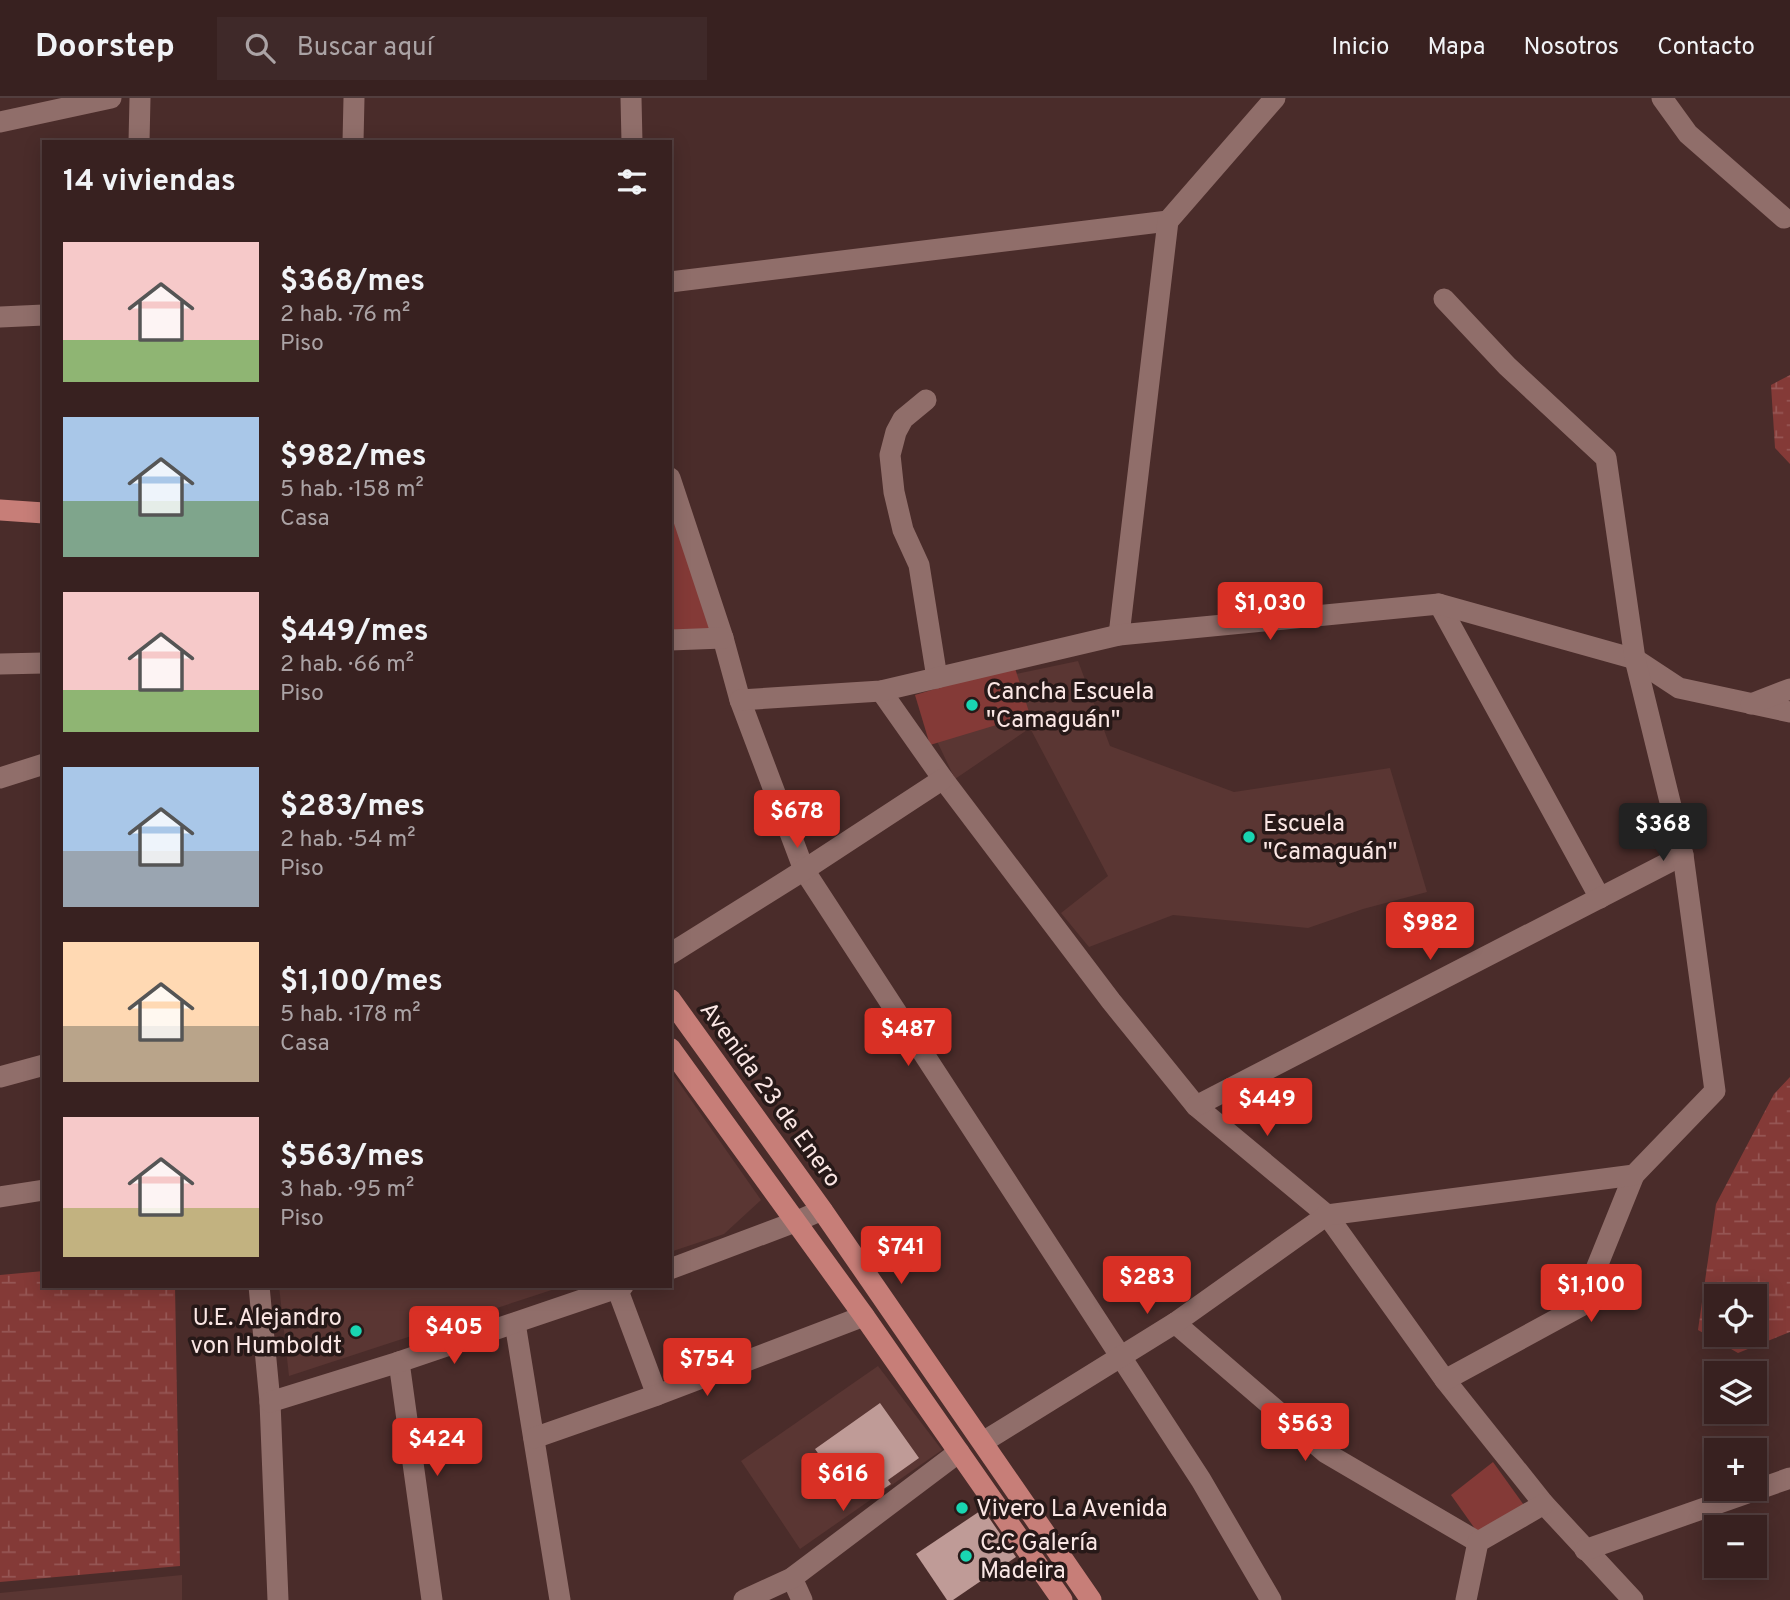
<!DOCTYPE html>
<html lang="es">
<meta charset="utf-8">
<style>
body{margin:0;font-family:Overpass,sans-serif;background:#3f2929;color:#f1f3f6;height:100vh;display:flex;flex-direction:column;font-size:26px;white-space:nowrap}
*{box-sizing:border-box;margin:0}
p{font-size:23px;color:#aba3a5}
.icon{flex:none;width:38px;height:38px;fill:none;stroke:currentColor;stroke-width:2;stroke-linecap:round;stroke-linejoin:round}
.map{position:relative;flex:1;overflow:hidden}
.side{position:absolute;left:42px;top:42px;width:630px;height:1148px;display:flex;flex-direction:column;background:#382120;border-radius:0px;box-shadow:0 4px 18px #0003,0 0 0 2px #523e3e}
.side>*{flex:none}
.buttons{position:absolute;left:1704px;top:1186px;display:grid;gap:14px}
.buttons a{display:grid;place-items:center;width:63px;height:63px;border-radius:0px;background:#382120;box-shadow:0 4px 18px #0003,0 0 0 2px #523e3e;font-size:35px}
.price{position:absolute;translate:-50% -60px;padding:0 16px;border-radius:7px;background:#d93025;color:#fff;font-size:23px;line-height:46px;filter:drop-shadow(0 2px 4px #0008)}
.price::after{content:'';position:absolute;left:50%;top:42px;width:21px;height:16px;margin-left:-10px;background:inherit;clip-path:polygon(0 0,100% 0,50% 100%)}
.price.active{background:#222;color:#fff}
ul{padding:0;list-style:none}
li{display:flex;align-items:center;gap:21px;height:175px;padding:0 21px}
li span{display:grid;place-items:center;flex:none;width:196px;height:140px;border-radius:0px;color:#555}
li>.icon{margin-inline-start:auto}
span .icon{width:84px;height:84px;fill:#fffc;stroke-width:1}
li b{font-size:30px}
h2{display:flex;justify-content:space-between;align-items:center;height:84px;padding:0 21px;font-size:30px}
header{display:flex;align-items:center;gap:42px;box-sizing:border-box;height:98px;padding:0 35px;background:#382120;border-bottom:2px solid #523e3e}
header strong{font-size:33px}
nav{display:flex;gap:38px;margin-inline-start:auto;font-size:24px}
.search{width:490px;height:63px;background:#3f2929;display:flex;align-items:center;gap:18px;box-sizing:border-box;padding:0 24px;border-radius:0px;color:#aba3a5;font-size:26px}
.map>svg:first-child{display:block}
.built{fill:#5a3633}
.green{fill:#843a37}
.wetland{fill:url(#wetland-marsh);fill-rule:evenodd}
.building{fill:#bf9b97}
.lines{fill:none;stroke-linecap:round;stroke-linejoin:round}
.minor{stroke:#906e6a;stroke-width:21}
.major{stroke:#c77e78;stroke-width:21}
.poi-dot{fill:#19d5b2;stroke:#271918;stroke-width:2.5}
.labels{text-anchor:middle;stroke-width:7;stroke-linejoin:round;paint-order:stroke}
.poi-label{font-size:24px;fill:#fae6e4;stroke:#271918;text-anchor:start}
.street-label{font-size:24px;fill:#fae6e4;stroke:#271918}
</style>
<header>
<strong>Doorstep</strong>
<div class="search"><svg class="icon" aria-label="search" viewBox="0 0 24 24"><circle cx="10" cy="10" r="6"/><path d="M15 15l6 6"/></svg>Buscar aquí</div>
<nav><a>Inicio</a><a>Mapa</a><a>Nosotros</a><a>Contacto</a></nav>
</header>
<div class="map">
<svg width="1790" height="1502" viewBox="0 0 1790 1502">
<defs>
<pattern id="wetland-marsh" width="20" height="14" patternUnits="userSpaceOnUse" patternTransform="scale(1.75)"><rect width="20" height="14" fill="#843a37"/><path d="M1 5h8M5 5V1M11 12h8M15 12V8" fill="none" stroke="#965654"/></pattern>
</defs>
<rect width="100%" height="100%" fill="#4a2c2a"/>
<g class="built">
<polygon points="1078,563 1110,648 1234,694 1390,670 1427,794 1363,811 1308,830 1173,817 1089,849 1061,815 1108,778 1030,630 955,681 915,597"/>
<polygon points="670,972 761,1102 724,1136 670,1154"/>
<polygon points="279,1188 564,1188 289,1278"/>
<polygon points="878,1268 942,1352 800,1451 741,1363"/>
<polygon points="182,1477 182,1502 0,1502 0,1495"/>
</g>
<g class="green">
<polygon points="670,394 714,532 670,534"/>
<polygon points="1014,567 1030,617 930,647 915,597"/>
<polygon points="1493,1364 1526,1410 1478,1435 1451,1397"/>
</g>
<g class="wetland">
<polygon points="1790,277 1790,366 1775,350 1771,287"/>
<path d="M1790 979V1234L1738 1255 1698 1232 1716 1106 1774 996ZM1717 1199H1755V1237H1717Z"/>
<polygon points="44,1173 44,1188 175,1188 180,1468 0,1484 0,1177"/>
</g>
<g class="building">
<polygon points="880,1305 919,1360 888,1382 891,1386 879,1394 872,1383 849,1399 815,1351"/>
<polygon points="983,1411 1016,1459 953,1502 947,1502 916,1456"/>
</g>
<g class="lines">
<g class="minor">
<polyline points="631,0 632,44"/>
<polyline points="1662,0 1688,36 1784,120"/>
<polyline points="0,24 111,0"/>
<polyline points="139,44 140,0"/>
<polyline points="353,44 354,0"/>
<polyline points="670,184 1168,123"/>
<polyline points="0,219 44,217"/>
<polyline points="926,302 903,321 896,334 890,357 894,394 903,432 919,467 937,580"/>
<polyline points="670,380 723,540 740,602 804,772 1201,1382 1271,1502"/>
<polyline points="1439,506 1600,800"/>
<polyline points="1119,537 1168,123 1275,0"/>
<polyline points="670,542 723,540"/>
<polyline points="0,566 44,565"/>
<polyline points="881,593 943,681 1111,903 1196,1008 1327,1117 1445,1282 1544,1406 1633,1502"/>
<polyline points="740,602 881,593 1119,537 1439,506 1635,561 1679,590 1790,614"/>
<polyline points="1751,606 1790,591"/>
<polyline points="0,680 44,666"/>
<polyline points="670,856 804,772 943,681"/>
<polyline points="0,979 44,967"/>
<polyline points="1196,1008 1683,757"/>
<polyline points="0,1099 44,1092"/>
<polyline points="670,1171 795,1124 822,1112"/>
<polyline points="259,1188 270,1304 278,1502"/>
<polyline points="617,1190 657,1297"/>
<polyline points="515,1225 560,1502"/>
<polyline points="1175,1225 1326,1355 1478,1444"/>
<polyline points="399,1264 432,1502"/>
<polyline points="1445,1282 1581,1208 1634,1077"/>
<polyline points="270,1304 399,1264 623,1188"/>
<polyline points="534,1340 657,1297 864,1218"/>
<polyline points="983,1344 1175,1225 1327,1117 1634,1077 1715,993 1683,757 1635,561 1606,360 1507,268 1444,201"/>
<polyline points="1585,1452 1790,1380"/>
<polyline points="792,1480 802,1502"/>
<polyline points="744,1502 792,1480 959,1354"/>
<polyline points="1466,1502 1478,1444 1544,1406"/>
</g>
<g class="major">
<polyline points="0,412 44,415"/>
<polyline points="670,901 822,1112 1091,1502"/>
<polyline points="670,950 864,1218 1062,1502"/>
</g>
</g>
<g class="poi-dot">
<circle cx="972" cy="607" r="7"/>
<circle cx="1249" cy="739" r="7"/>
<circle cx="356" cy="1233" r="7"/>
<circle cx="962" cy="1410" r="7"/>
<circle cx="966" cy="1458" r="7"/>
</g>
<g class="labels">
<g class="poi-label">
<text x="986" y="601">Cancha Escuela<tspan x="986" dy="28">"Camaguán"</tspan></text>
<text x="1263" y="733">Escuela<tspan x="1263" dy="28">"Camaguán"</tspan></text>
<text x="342" y="1227" text-anchor="end">U.E. Alejandro<tspan x="342" dy="28">von Humboldt</tspan></text>
<text x="976" y="1418">Vivero La Avenida</text>
<text x="980" y="1452">C.C Galería<tspan x="980" dy="28">Madeira</tspan></text>
</g>
<g class="street-label">
<text transform="translate(771 996) rotate(54)" y="8">Avenida 23 de Enero</text>
</g>
</g>
</svg>
<div class="buttons">
<a><svg class="icon" aria-label="locate" viewBox="0 0 24 24"><circle cx="12" cy="12" r="6"/><path d="M12 2v4M12 18v4M2 12h4M18 12h4"/></svg></a>
<a><svg class="icon" aria-label="layers" viewBox="0 0 24 24"><path d="M12 4l9 5-9 5-9-5zM3 14l9 5 9-5"/></svg></a>
<a>+</a>
<a>−</a>
</div>
<b class="price" style="left:1270px;top:544px">$1,030</b>
<b class="price" style="left:797px;top:752px">$678</b>
<b class="price active" style="left:1663px;top:765px">$368</b>
<b class="price" style="left:1430px;top:864px">$982</b>
<b class="price" style="left:908px;top:970px">$487</b>
<b class="price" style="left:1267px;top:1040px">$449</b>
<b class="price" style="left:901px;top:1188px">$741</b>
<b class="price" style="left:1147px;top:1218px">$283</b>
<b class="price" style="left:1591px;top:1226px">$1,100</b>
<b class="price" style="left:454px;top:1268px">$405</b>
<b class="price" style="left:707px;top:1300px">$754</b>
<b class="price" style="left:1305px;top:1365px">$563</b>
<b class="price" style="left:437px;top:1380px">$424</b>
<b class="price" style="left:843px;top:1415px">$616</b>
<section class="side">
<h2>14 viviendas<svg class="icon" aria-label="filters" viewBox="0 0 24 24"><path d="M4 7h16M4 17h16"/><circle cx="9" cy="7" r="2"/><circle cx="15" cy="17" r="2"/></svg></h2>
<ul>
<li><span style="background:linear-gradient(#f6c9c9 70%,#8fb573 0)"><svg class="icon" aria-label="home" viewBox="0 0 24 24"><path d="M3 11l9-7 9 7M6 9v11h12V9"/></svg></span><div><b>$368/mes</b><p>2 hab. · 76 m²</p><p>Piso</p></div></li>
<li><span style="background:linear-gradient(#a9c7e8 60%,#7fa58c 0)"><svg class="icon" aria-label="home" viewBox="0 0 24 24"><path d="M3 11l9-7 9 7M6 9v11h12V9"/></svg></span><div><b>$982/mes</b><p>5 hab. · 158 m²</p><p>Casa</p></div></li>
<li><span style="background:linear-gradient(#f6c9c9 70%,#8fb573 0)"><svg class="icon" aria-label="home" viewBox="0 0 24 24"><path d="M3 11l9-7 9 7M6 9v11h12V9"/></svg></span><div><b>$449/mes</b><p>2 hab. · 66 m²</p><p>Piso</p></div></li>
<li><span style="background:linear-gradient(#a9c7e8 60%,#9aa5b1 0)"><svg class="icon" aria-label="home" viewBox="0 0 24 24"><path d="M3 11l9-7 9 7M6 9v11h12V9"/></svg></span><div><b>$283/mes</b><p>2 hab. · 54 m²</p><p>Piso</p></div></li>
<li><span style="background:linear-gradient(#ffd9b3 60%,#b9a48a 0)"><svg class="icon" aria-label="home" viewBox="0 0 24 24"><path d="M3 11l9-7 9 7M6 9v11h12V9"/></svg></span><div><b>$1,100/mes</b><p>5 hab. · 178 m²</p><p>Casa</p></div></li>
<li><span style="background:linear-gradient(#f6c9c9 65%,#c2b280 0)"><svg class="icon" aria-label="home" viewBox="0 0 24 24"><path d="M3 11l9-7 9 7M6 9v11h12V9"/></svg></span><div><b>$563/mes</b><p>3 hab. · 95 m²</p><p>Piso</p></div></li>
</ul>
</section>
</div>
